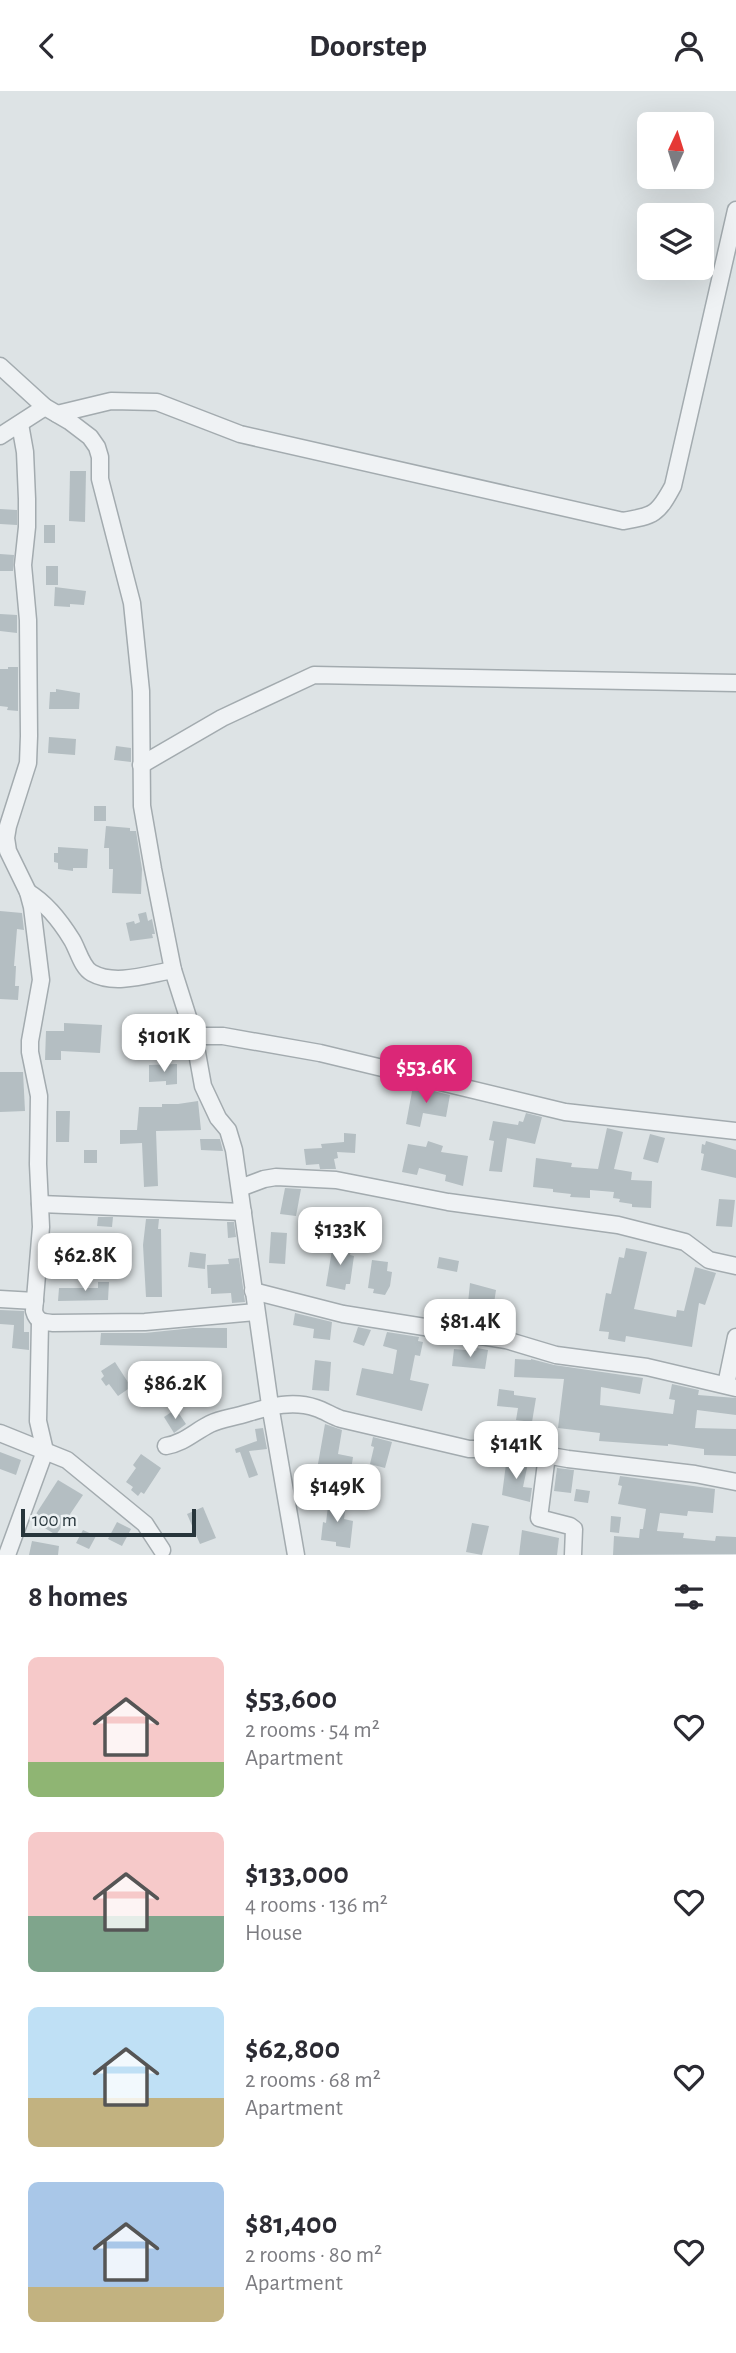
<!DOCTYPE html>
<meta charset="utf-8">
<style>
body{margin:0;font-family:"Alegreya Sans",sans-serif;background:#f7f7f7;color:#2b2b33;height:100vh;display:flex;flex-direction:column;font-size:26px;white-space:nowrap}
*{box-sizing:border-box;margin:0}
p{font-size:23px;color:#7c7c81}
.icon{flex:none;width:38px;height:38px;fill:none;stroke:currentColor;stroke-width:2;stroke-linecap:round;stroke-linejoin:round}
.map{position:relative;height:1464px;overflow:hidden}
.panel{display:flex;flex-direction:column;background:#fff;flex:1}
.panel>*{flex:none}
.needle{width:46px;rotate:4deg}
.controls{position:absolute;left:637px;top:21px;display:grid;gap:14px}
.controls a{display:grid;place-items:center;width:77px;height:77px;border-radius:10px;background:#fff;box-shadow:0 7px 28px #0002;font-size:35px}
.scale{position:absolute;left:21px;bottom:18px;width:175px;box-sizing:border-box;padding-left:7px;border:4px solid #27353b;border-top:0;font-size:19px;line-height:24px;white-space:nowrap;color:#27353b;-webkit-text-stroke:5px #ecf1f3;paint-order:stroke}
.price{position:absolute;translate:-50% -60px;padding:0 16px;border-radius:14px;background:#fff;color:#222;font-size:23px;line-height:46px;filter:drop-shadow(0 2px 4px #0008)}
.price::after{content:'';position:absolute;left:50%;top:42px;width:21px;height:16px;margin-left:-10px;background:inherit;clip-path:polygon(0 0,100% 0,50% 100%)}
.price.selected{background:#db2777;color:#fff}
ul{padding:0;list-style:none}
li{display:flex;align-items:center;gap:21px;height:175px;padding:0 28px}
li span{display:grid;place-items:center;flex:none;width:196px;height:140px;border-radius:10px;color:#555}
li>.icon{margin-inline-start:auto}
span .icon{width:84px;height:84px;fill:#fffc;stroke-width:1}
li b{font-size:30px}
h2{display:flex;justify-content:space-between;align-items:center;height:84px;padding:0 28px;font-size:30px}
header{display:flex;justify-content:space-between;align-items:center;height:91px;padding:0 28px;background:#fff;font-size:32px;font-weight:700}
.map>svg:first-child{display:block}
.building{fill:#b4bec2}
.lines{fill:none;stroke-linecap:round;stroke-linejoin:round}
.minor-casing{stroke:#a3abaf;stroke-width:19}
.minor{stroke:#eff2f4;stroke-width:16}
</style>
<header><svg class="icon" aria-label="back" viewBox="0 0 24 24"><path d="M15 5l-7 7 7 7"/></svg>Doorstep<svg class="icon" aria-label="person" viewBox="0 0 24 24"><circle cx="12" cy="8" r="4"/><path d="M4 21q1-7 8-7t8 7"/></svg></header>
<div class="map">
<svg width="736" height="1464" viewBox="0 0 736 1464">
<rect width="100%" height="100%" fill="#dde3e5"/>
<g class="building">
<polygon points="70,380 86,380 85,431 69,430"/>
<polygon points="0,418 17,419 17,434 0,433"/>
<rect x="44" y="434" width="11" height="18"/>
<polygon points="0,463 14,464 13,480 0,480"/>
<rect x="46" y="475" width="12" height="19"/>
<polygon points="55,496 86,500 84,514 70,513 70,516 54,515"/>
<polygon points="0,523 17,524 17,542 0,540"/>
<polygon points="8,576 18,576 18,620 7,619 8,616 0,615 0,578 8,578"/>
<polygon points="56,598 80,602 79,618 49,618 50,601 56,601"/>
<polygon points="49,646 76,648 75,664 48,662"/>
<polygon points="116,655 131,657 131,671 114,669"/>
<rect x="94" y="715" width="12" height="15"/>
<polygon points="106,735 130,737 130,740 136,740 142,778 141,803 112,802 113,778 109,778 109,757 104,757"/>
<polygon points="58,756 88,758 87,777 73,777 73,780 58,778 58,772 54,771 54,762 58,762"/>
<polygon points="0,820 22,822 24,839 17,838 14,875 16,875 15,895 19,895 18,909 0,908"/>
<polygon points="146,821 148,830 152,828 155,843 152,843 153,847 130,850 126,832 134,830 135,833 140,831 138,823"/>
<polygon points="64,932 102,934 100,962 61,960 61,969 45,969 46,940 64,940"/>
<polygon points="169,948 184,948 187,963 170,964"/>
<polygon points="177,973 177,993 166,994 166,990 149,991 149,974"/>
<polygon points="0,981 23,981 25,1020 0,1021"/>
<polygon points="413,995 450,1004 446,1026 423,1022 420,1036 406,1033"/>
<polygon points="198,1010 201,1039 156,1040 158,1095 144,1096 142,1052 120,1053 120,1039 137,1039 139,1016 162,1016 162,1013 178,1013"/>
<polygon points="56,1020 70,1020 69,1051 56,1051"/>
<polygon points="526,1022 542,1026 535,1053 507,1047 502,1081 489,1080 494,1050 489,1049 493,1030 518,1034 519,1030 523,1031"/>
<polygon points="607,1037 623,1041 614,1078 632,1081 631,1089 652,1090 651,1117 632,1116 632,1113 619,1111 620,1108 613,1107 614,1101 590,1099 590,1107 570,1106 571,1103 553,1101 553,1098 533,1096 536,1067 572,1072 571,1076 598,1078"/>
<polygon points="344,1042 356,1043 355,1062 337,1061 338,1067 334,1068 336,1078 320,1078 319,1073 306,1074 304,1058 322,1057 321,1053 344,1051"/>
<polygon points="650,1043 665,1047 658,1072 643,1068"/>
<polygon points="200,1048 220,1048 223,1060 201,1059"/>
<polygon points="428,1050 443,1055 441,1061 468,1065 463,1095 445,1090 446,1084 419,1077 417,1084 402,1081 408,1053 426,1056"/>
<polygon points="706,1050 736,1059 736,1087 701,1079 704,1063 701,1062 702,1053 705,1054"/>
<rect x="84" y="1059" width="13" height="13"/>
<polygon points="285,1097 301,1098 296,1125 280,1123"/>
<polygon points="719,1108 735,1109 732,1136 716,1135"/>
<polygon points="98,1126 113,1126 112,1136 97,1135"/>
<polygon points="146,1128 159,1128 158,1138 161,1138 162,1206 146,1206 143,1154"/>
<polygon points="227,1131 234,1131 236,1146 228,1147"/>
<polygon points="271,1141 287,1142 285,1173 269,1172"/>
<polygon points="333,1153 352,1156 350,1164 354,1165 350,1193 346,1193 345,1199 326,1195"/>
<polygon points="626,1157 647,1161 634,1218 676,1226 677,1219 684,1220 695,1176 716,1182 705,1214 699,1212 692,1256 626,1245 625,1251 608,1248 609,1241 599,1240 606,1202 611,1203 619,1166 624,1167"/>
<polygon points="190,1161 206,1163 205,1178 188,1176"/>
<polygon points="439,1166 459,1170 457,1181 437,1177"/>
<polygon points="239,1167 245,1211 232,1212 231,1202 211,1203 211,1197 208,1197 207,1174 229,1173 228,1168"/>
<polygon points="372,1169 388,1171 387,1180 392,1181 390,1195 385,1204 373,1202 374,1198 368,1197"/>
<polygon points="98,1191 109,1191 108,1209 58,1210 59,1197 98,1197"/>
<polygon points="470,1192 496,1199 493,1219 478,1217 477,1223 467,1222"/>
<polygon points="0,1219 24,1220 24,1241 29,1241 29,1259 12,1257 14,1234 0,1233"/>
<polygon points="295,1222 332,1231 330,1249 313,1247 314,1238 293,1234"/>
<polygon points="358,1236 371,1239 364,1255 353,1251"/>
<polygon points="193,1237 227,1237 227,1257 100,1254 101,1242 145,1242"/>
<polygon points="387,1241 419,1246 418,1250 423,1251 420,1265 415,1264 410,1289 429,1293 422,1320 356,1304 362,1277 393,1283 397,1259 383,1255"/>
<polygon points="477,1257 488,1259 485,1278 452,1275 454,1258 476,1260"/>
<polygon points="515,1268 531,1269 531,1268 554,1274 643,1287 640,1303 601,1296 600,1314 673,1323 675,1309 669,1308 672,1293 699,1299 698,1304 736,1307 736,1324 697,1319 695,1337 736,1338 736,1365 704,1364 704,1358 668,1353 668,1355 599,1350 600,1342 558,1337 564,1288 514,1286"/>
<polygon points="315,1269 331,1271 329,1300 312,1299"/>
<polygon points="115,1271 131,1296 118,1305 109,1293 106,1295 101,1288 104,1285 101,1280"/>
<polygon points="499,1298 514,1300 514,1304 536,1307 532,1331 516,1329 518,1317 497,1315"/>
<polygon points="176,1318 186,1333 174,1342 164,1326"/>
<polygon points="325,1333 342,1339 338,1363 353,1366 351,1379 333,1376 331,1391 315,1390"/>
<polygon points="263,1337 267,1358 249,1360 258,1384 249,1387 240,1361 236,1362 235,1358 257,1350 255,1338"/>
<polygon points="373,1346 392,1351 385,1377 370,1373 374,1356 371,1355"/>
<polygon points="0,1361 21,1369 16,1384 0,1378"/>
<polygon points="141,1363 161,1377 144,1403 141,1401 138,1405 131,1399 133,1396 126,1391 136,1377 133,1374"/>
<polygon points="510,1368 528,1372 523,1396 532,1397 530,1411 502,1404 506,1373 508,1373"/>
<polygon points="557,1377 574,1379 571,1402 554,1400"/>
<polygon points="620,1385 715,1398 713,1422 688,1420 687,1425 660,1422 657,1440 684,1442 683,1447 715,1450 716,1445 736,1446 736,1463 613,1464 614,1445 639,1447 640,1438 643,1438 646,1418 618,1413 622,1395 618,1394"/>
<polygon points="58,1389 83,1404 56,1444 32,1429"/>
<polygon points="576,1398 590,1400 588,1412 574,1410"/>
<polygon points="329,1406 347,1408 344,1428 353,1430 350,1457 336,1455 336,1451 321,1449 323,1431 326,1432"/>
<polygon points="203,1416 216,1447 200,1453 187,1423"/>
<polygon points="611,1425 621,1426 619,1442 610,1441"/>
<polygon points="117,1431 131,1438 122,1455 108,1448"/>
<polygon points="472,1432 489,1435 482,1464 466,1461"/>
<polygon points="83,1439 96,1445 89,1458 76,1452"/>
<polygon points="522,1439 559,1447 557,1464 519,1464"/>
<polygon points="32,1450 59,1455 58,1464 29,1464"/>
</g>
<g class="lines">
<g class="minor-casing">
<g id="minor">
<polyline points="0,275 45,316 69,330 90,346 97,356 100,366 100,388 132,512 141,600 142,715 153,778 173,879 194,945 203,995 218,1027 228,1039 234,1059 270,1314 296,1464"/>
<path d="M57 323 111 310 157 311 240 343 623 430C654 425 658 423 673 395L736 119"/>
<path d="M20 333 25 361 27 408V436L23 474 28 529 29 645 28 672 8 735 6 747 8 760 28 801 32 816 41 889 30 950V961L39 1005 38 1073 41 1136 34 1220C37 1231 43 1231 53 1232L145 1231 256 1221"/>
<polyline points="0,345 45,316"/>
<polyline points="141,674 222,627 314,584 736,592"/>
<path d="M28 801C46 812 61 831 72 849 78 859 82 877 92 882 115 895 149 883 173 879"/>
<polyline points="194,945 223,945 320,962 565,1021 736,1040"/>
<polyline points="240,1097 264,1088 276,1086 336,1089 448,1111 618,1134 685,1151 709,1169 736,1175"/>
<polyline points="40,1113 243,1121"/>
<polyline points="253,1200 343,1223 506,1249 556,1264 647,1276 736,1297"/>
<polyline points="0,1208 35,1210"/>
<polyline points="726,1294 736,1246"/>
<polyline points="0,1342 67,1369 145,1433 162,1459"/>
<path d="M166 1355C184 1352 194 1341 210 1333 220 1328 230 1327 241 1324 266 1317 290 1308 316 1317 325 1320 332 1325 341 1328L469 1358H512L568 1368 695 1383 736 1391"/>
<polyline points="547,1364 539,1427 570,1435 574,1438 573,1464"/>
<polyline points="7,1464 45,1360 38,1330 40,1231"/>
</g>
</g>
<use href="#minor" class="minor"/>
</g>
</svg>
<div class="controls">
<a><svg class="needle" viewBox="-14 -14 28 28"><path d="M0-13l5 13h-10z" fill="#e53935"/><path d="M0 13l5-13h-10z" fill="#7c7c81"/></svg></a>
<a><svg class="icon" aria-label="layers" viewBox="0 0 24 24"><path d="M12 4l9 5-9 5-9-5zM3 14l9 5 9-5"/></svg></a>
</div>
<div class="scale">100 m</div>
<b class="price" style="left:164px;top:983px">$101K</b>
<b class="price selected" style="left:426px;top:1014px">$53.6K</b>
<b class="price" style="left:340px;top:1176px">$133K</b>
<b class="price" style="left:85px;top:1202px">$62.8K</b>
<b class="price" style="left:470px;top:1268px">$81.4K</b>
<b class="price" style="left:175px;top:1330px">$86.2K</b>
<b class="price" style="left:516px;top:1390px">$141K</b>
<b class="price" style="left:337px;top:1433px">$149K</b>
</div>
<section class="panel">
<h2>8 homes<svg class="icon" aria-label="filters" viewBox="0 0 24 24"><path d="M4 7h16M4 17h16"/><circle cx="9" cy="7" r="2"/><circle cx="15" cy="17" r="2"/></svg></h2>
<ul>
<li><span style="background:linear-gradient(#f6c9c9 75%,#8fb573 0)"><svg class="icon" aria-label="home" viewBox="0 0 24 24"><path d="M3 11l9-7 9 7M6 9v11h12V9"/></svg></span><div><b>$53,600</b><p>2 rooms · 54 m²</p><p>Apartment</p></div><svg class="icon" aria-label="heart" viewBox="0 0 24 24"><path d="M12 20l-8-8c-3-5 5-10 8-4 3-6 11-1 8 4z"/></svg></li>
<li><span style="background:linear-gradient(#f6c9c9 60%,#7fa58c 0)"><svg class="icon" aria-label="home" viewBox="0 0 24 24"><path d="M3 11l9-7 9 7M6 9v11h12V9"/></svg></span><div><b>$133,000</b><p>4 rooms · 136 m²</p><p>House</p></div><svg class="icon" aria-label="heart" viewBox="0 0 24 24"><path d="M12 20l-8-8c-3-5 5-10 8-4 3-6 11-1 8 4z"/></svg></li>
<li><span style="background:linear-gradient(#bfe0f5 65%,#c2b280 0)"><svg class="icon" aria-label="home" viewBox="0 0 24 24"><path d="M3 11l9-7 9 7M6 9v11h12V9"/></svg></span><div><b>$62,800</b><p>2 rooms · 68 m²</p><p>Apartment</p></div><svg class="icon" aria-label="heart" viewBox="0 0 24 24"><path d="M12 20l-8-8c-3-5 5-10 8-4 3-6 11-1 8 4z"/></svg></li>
<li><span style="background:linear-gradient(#a9c7e8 75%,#c2b280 0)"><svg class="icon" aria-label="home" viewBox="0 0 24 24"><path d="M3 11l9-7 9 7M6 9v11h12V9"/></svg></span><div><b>$81,400</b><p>2 rooms · 80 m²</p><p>Apartment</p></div><svg class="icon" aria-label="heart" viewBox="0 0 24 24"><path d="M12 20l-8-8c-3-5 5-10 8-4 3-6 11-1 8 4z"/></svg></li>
</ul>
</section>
